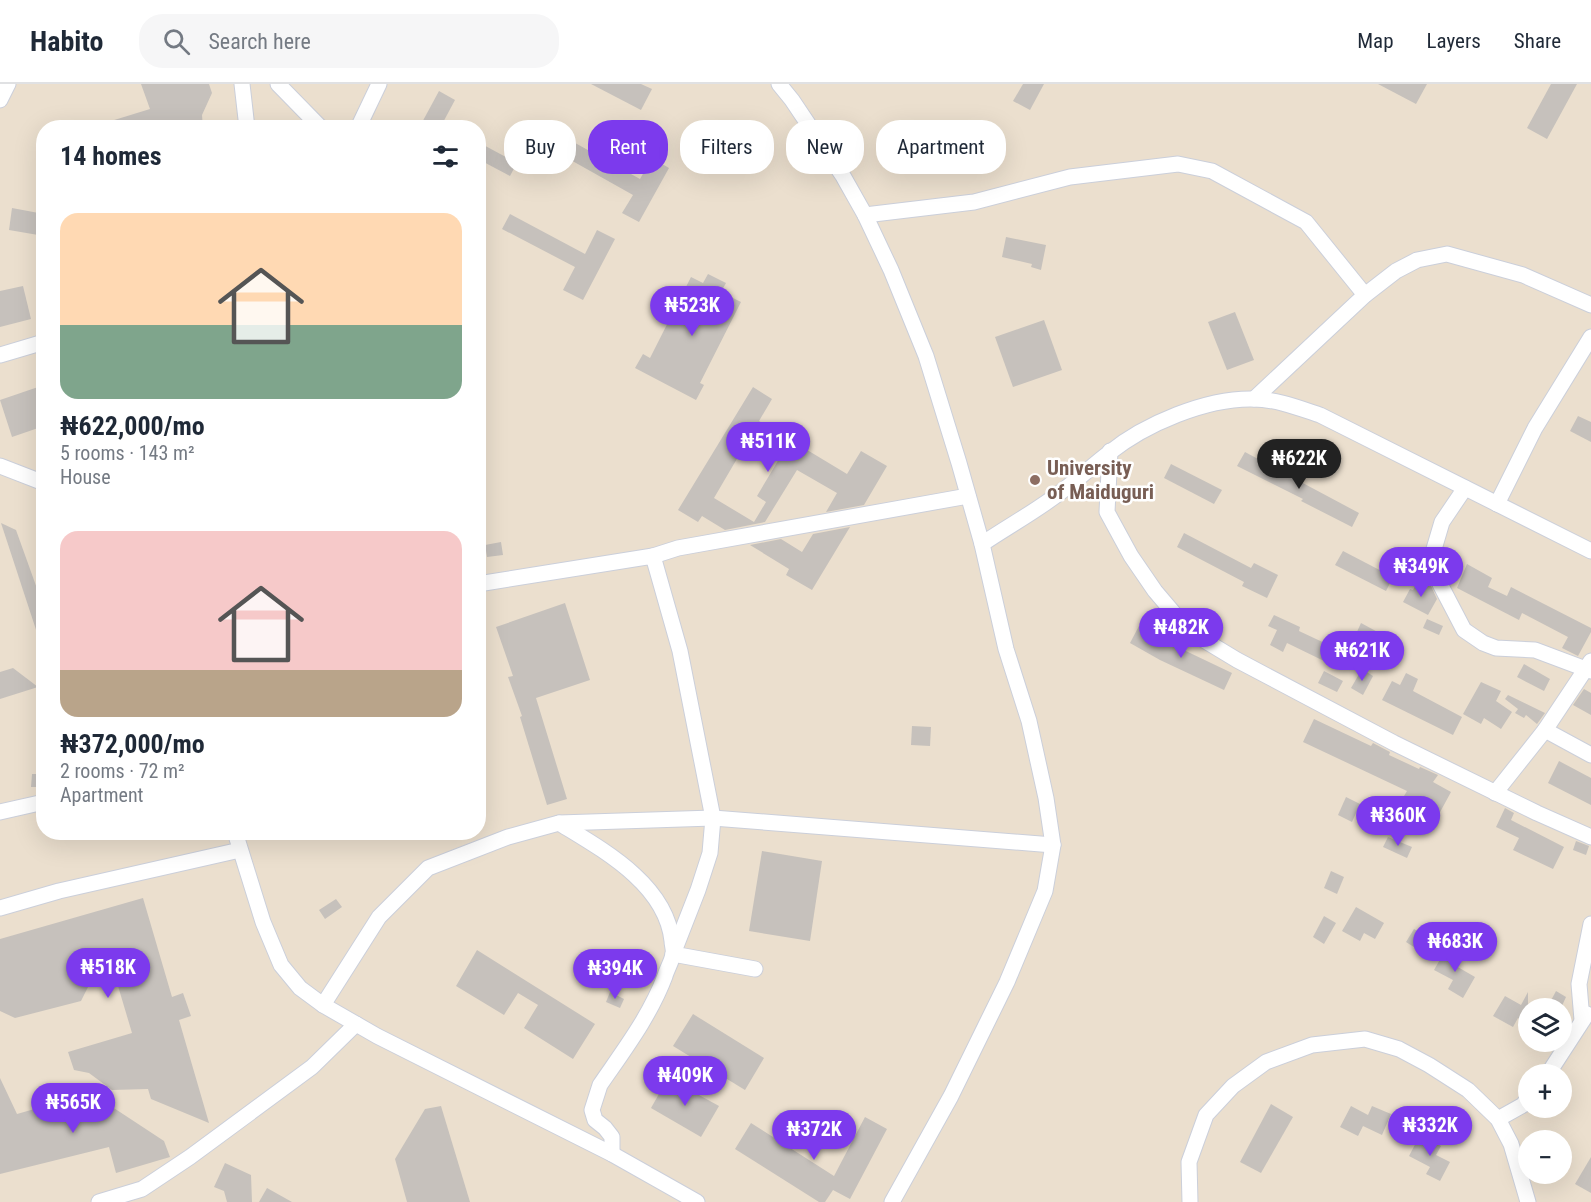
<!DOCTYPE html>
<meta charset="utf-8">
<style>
body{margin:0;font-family:"Roboto Condensed",sans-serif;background:#f6f6f7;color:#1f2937;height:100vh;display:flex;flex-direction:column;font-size:22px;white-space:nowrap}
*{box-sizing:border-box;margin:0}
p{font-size:20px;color:#747a83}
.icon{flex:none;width:33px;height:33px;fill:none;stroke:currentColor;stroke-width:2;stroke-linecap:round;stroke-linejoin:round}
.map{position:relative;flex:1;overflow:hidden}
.sheet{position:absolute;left:36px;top:36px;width:450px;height:720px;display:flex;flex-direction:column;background:#fff;border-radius:24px;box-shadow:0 6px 24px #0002}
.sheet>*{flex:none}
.top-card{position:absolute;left:504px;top:36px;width:570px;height:54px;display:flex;gap:12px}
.tools{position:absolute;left:1518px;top:914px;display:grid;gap:12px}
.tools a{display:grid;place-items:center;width:54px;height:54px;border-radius:50%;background:#fff;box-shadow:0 6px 24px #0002;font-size:30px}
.price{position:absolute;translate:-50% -51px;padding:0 14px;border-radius:21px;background:#7c3aed;color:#fff;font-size:20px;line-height:39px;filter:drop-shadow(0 2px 3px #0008)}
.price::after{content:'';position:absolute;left:50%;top:36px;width:18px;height:14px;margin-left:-9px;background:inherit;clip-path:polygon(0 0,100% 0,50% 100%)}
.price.selected{background:#222;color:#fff}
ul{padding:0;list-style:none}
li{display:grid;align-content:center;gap:12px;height:318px;padding:0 24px}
li span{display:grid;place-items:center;height:186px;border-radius:18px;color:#555}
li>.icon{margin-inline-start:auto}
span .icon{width:108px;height:108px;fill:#fffc;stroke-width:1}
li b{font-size:26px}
h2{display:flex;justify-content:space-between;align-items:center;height:72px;padding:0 24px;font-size:26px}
.tag{padding:0 21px;border-radius:24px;background:#fff;box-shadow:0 6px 24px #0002;font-size:21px;line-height:54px}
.tag.selected{background:#7c3aed;color:#fff}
header{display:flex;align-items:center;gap:36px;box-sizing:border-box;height:84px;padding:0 30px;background:#fff;border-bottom:2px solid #e0e1e3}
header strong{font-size:28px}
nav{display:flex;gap:33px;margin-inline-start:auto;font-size:21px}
.search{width:420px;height:54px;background:#f6f6f7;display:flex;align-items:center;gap:15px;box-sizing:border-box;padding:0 21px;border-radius:24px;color:#747a83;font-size:22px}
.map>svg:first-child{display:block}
.education{fill:#ebdfce;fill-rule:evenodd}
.building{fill:#c6c1bc;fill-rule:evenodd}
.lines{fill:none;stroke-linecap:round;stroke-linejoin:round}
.minor-casing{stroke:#cbcfda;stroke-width:17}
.minor{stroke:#fff;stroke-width:15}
.education-dot{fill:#8d6e63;stroke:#fff;stroke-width:2}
.labels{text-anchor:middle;stroke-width:5;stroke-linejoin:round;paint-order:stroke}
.education-label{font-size:21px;font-weight:bold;fill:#785e54;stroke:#fff;text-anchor:start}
</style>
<header>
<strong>Habito</strong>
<div class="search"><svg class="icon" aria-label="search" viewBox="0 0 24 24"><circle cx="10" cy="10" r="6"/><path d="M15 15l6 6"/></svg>Search here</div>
<nav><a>Map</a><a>Layers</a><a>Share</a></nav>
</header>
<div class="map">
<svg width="1591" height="1118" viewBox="0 0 1591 1118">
<rect width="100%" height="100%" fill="#ebe4dd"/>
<path class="education" d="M0 0H1591V1118H0ZM44 44H478V748H44ZM1528 924H1562V957H1528ZM1528 990H1562V1023H1528ZM1528 1056H1562V1089H1528Z"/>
<g class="building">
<polygon points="141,0 209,0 212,9 202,31 203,44 161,44 149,37 127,44 98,44 98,41 150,25"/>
<polygon points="591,0 641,0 652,5 641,26"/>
<polygon points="1023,0 1044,0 1030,26 1013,17"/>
<polygon points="1378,0 1427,0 1416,20"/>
<polygon points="1551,0 1577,0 1547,55 1527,44"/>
<polygon points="439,7 455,16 440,44 419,44"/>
<polygon points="568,55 640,95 652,74 669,84 639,138 622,129 633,111 560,70"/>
<polygon points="478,58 517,79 510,92 478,75"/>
<polygon points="12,124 44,130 44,152 9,146"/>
<polygon points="510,130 585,170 597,146 615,155 583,216 563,206 575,183 502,145"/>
<polygon points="1006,153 1046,161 1041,186 1031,183 1032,180 1002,173"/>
<polygon points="708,190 726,199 721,208 741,218 700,299 704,301 696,316 635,284 643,270 650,274 691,193 703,199"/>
<polygon points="23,202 31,235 0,243 0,207"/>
<polygon points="1235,228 1254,276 1227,286 1208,238"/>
<polygon points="1044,236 1062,286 1013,303 995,253"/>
<polygon points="44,301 44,342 12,353 0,316"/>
<path d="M753 303 772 315 759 337 847 390 861 367 887 382 864 421 826 428 837 409 797 386 765 438 725 446 702 432 698 438 678 426ZM748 356 779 375 757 412 766 418 754 438 714 414Z"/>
<polygon points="1578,332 1591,338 1591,358 1570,347"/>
<polygon points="1245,368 1359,429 1352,443 1301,417 1303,415 1237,382"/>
<polygon points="1171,380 1222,406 1214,420 1164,394"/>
<polygon points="1,439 16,446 44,524 44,561 41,561"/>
<polygon points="850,443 812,506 786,491 789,485 750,461 781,455 802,468 813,450"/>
<polygon points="1184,449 1251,484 1254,479 1278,491 1267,514 1242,502 1244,498 1177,463"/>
<polygon points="501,458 503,471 487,473 485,461"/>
<polygon points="1343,467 1393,493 1386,507 1335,481"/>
<polygon points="1467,480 1492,494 1488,503 1507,512 1511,503 1591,544 1591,548 1578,572 1562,564 1568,553 1522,529 1519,536 1457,504"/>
<polygon points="1419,496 1431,502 1437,515 1428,531 1403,518 1410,505 1413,506"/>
<polygon points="565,519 590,596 536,614 567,715 547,721 520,633 522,632 508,593 513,592 496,543"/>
<polygon points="1274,531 1300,543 1299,547 1331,562 1324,577 1287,559 1283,568 1270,561 1277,546 1268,542"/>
<polygon points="1427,535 1443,542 1439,551 1423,544"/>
<polygon points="1361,539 1385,552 1380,562 1356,550"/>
<polygon points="1139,542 1169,559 1232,589 1224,606 1160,576 1130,559"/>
<polygon points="1524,580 1550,595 1544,607 1517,593"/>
<polygon points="13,584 38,603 0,615 0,588"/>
<polygon points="1362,585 1373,592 1363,611 1351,604"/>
<polygon points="1324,587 1343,597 1337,608 1318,599"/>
<polygon points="1406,589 1418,595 1413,607 1462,633 1453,651 1382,616 1392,597 1400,601"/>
<polygon points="1481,598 1501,607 1496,617 1512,628 1501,645 1484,634 1481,640 1463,630"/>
<polygon points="1584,605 1591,609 1591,631 1573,621"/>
<polygon points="1508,611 1545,629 1537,640 1526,631 1524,634 1515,629 1518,625 1505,615"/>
<polygon points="1314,635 1371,662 1373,659 1390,668 1389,671 1419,685 1420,683 1438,691 1433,698 1451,708 1439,730 1404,712 1407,707 1303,658"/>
<polygon points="912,642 931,643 930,662 911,661"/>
<polygon points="1559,677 1591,694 1591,721 1548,699"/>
<polygon points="32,690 44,690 44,703 31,703"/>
<polygon points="1346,713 1360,720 1352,738 1338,731"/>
<polygon points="1505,724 1514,729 1511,736 1564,763 1553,785 1513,766 1519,754 1496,743"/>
<polygon points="1388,753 1412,763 1407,774 1383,763"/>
<polygon points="1576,757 1589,762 1586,771 1573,766"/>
<polygon points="762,767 822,777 810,857 749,847"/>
<polygon points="1331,787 1344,793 1337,810 1324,804"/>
<polygon points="143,814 172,913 183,909 191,932 179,936 209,1039 151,1015 148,1005 112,1006 89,989 74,986 68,968 132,949 107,865 81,917 15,934 0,927 0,855"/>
<polygon points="336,815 342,823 325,835 319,826"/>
<polygon points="1356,823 1384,839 1375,855 1364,849 1360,857 1342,847"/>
<polygon points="1324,832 1336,839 1324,860 1313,853"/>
<polygon points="1414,845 1425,852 1417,865 1406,858"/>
<polygon points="1446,865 1461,874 1456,882 1475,893 1463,914 1448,905 1453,896 1434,886"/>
<polygon points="477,866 595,940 573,975 524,944 538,921 518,909 504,931 456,902"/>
<polygon points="1556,907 1566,913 1561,924 1547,924"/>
<polygon points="610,908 624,915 620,924 606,918"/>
<polygon points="1528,908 1528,940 1518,934 1513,943 1493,932 1505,912 1521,921"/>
<polygon points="693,930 764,974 745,1006 673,962"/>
<polygon points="0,994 17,1030 91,1009 164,1057 170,1073 116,1089 109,1063 0,1090"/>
<polygon points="668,994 719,1022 701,1053 651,1024"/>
<polygon points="1271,1020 1293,1033 1261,1089 1240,1078"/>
<polygon points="441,1022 470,1118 407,1118 395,1075 425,1025"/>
<polygon points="1351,1022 1368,1031 1372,1022 1391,1030 1382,1051 1363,1042 1358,1052 1340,1043"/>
<polygon points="865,1033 887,1045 850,1115 833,1106 825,1118 819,1118 735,1065 751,1039 834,1092"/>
<polygon points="1420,1051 1441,1062 1436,1071 1450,1078 1440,1097 1426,1090 1430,1083 1409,1072"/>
<polygon points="1591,1073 1591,1109 1575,1100"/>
<polygon points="225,1079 251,1091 252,1118 227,1118 224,1107 214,1103"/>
<polygon points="267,1104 292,1118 259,1118"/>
</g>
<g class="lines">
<g class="minor-casing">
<g id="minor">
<polyline points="242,0 247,44"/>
<polyline points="278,0 321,44"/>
<polyline points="779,0 792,16 843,92 865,131 891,186 926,272 959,379 982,460 1006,565 1029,637 1046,714 1053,761 1045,807 1007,898 951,1012 892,1118"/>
<polyline points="0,16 8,0"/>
<polyline points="358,44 379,0"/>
<polyline points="865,131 974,118 1070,93 1178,80 1212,87 1306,138 1365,211"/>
<polyline points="0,271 44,258"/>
<polyline points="1254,315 1365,211 1396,187 1417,176 1447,170 1523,191 1591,221"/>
<polyline points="1110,367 1107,428 1131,472 1155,507 1189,547 1237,576 1394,659 1537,729 1591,753"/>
<polyline points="0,382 44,399"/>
<polyline points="1465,404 1442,438 1434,465 1440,500 1464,546 1483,559 1496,564 1535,566 1591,587"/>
<polyline points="1497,420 1535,344 1591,253"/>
<path d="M982 460C1010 441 1040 425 1066 404 1081 393 1094 380 1109 369 1145 340 1206 314 1253 315 1276 315 1299 324 1320 331L1591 467"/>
<polyline points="653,472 678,464 968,412"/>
<polyline points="478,500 653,472 680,567 713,734 710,769 698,806 673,870 755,885"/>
<polyline points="1545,646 1591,671"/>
<polyline points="1495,709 1545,646 1591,577"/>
<polyline points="0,728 44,718"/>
<path d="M559 739C603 766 666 800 672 857 672 861 674 866 673 870 672 877 667 885 665 892 650 932 624 966 600 1001L592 1026 595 1036 605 1044 612 1053V1070"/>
<polyline points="235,748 263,838 281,881 300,904 323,921 377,952 612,1070 697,1118"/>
<polyline points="0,824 59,807 240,766"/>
<polyline points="323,921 379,833 428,784 508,753 559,739 713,734 1053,761"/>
<polyline points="1582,936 1579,900 1591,840"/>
<polyline points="1548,990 1587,930"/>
<polyline points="1498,1035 1523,1021 1528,1014"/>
<polyline points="99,1118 142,1105 190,1073 312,983 356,940"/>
<polyline points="1190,1118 1189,1078 1206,1031 1233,1002 1266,978 1312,961 1365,955 1399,965 1429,981 1468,1006 1498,1035 1511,1060 1528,1118"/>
</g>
</g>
<use href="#minor" class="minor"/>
</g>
<circle class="education-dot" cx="1035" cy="396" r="6"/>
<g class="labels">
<g class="education-label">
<text x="1047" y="391">University<tspan x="1047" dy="24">of Maiduguri</tspan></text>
</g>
</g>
</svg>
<div class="tools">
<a><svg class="icon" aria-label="layers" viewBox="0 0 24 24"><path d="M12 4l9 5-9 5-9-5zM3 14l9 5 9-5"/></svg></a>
<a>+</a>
<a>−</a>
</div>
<b class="price" style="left:692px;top:253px">₦523K</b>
<b class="price" style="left:768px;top:389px">₦511K</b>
<b class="price selected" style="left:1299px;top:406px">₦622K</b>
<b class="price" style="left:1421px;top:514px">₦349K</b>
<b class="price" style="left:1181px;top:575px">₦482K</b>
<b class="price" style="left:1362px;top:598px">₦621K</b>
<b class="price" style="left:1398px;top:763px">₦360K</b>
<b class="price" style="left:1455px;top:889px">₦683K</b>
<b class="price" style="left:108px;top:915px">₦518K</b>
<b class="price" style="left:615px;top:916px">₦394K</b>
<b class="price" style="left:685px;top:1023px">₦409K</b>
<b class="price" style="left:73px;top:1050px">₦565K</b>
<b class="price" style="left:1430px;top:1073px">₦332K</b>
<b class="price" style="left:814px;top:1077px">₦372K</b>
<div class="top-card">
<a class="tag">Buy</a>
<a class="tag selected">Rent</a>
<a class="tag">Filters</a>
<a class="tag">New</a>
<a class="tag">Apartment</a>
</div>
<section class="sheet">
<h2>14 homes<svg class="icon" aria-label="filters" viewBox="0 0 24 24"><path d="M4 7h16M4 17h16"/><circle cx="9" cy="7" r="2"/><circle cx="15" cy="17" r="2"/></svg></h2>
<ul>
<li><span style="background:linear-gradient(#ffd9b3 60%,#7fa58c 0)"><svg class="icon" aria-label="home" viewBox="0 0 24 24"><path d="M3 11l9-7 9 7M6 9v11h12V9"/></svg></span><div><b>₦622,000/mo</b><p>5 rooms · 143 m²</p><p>House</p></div></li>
<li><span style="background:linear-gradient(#f6c9c9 75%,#b9a48a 0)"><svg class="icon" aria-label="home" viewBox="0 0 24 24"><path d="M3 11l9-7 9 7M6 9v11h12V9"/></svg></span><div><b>₦372,000/mo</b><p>2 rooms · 72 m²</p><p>Apartment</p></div></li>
</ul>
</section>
</div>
